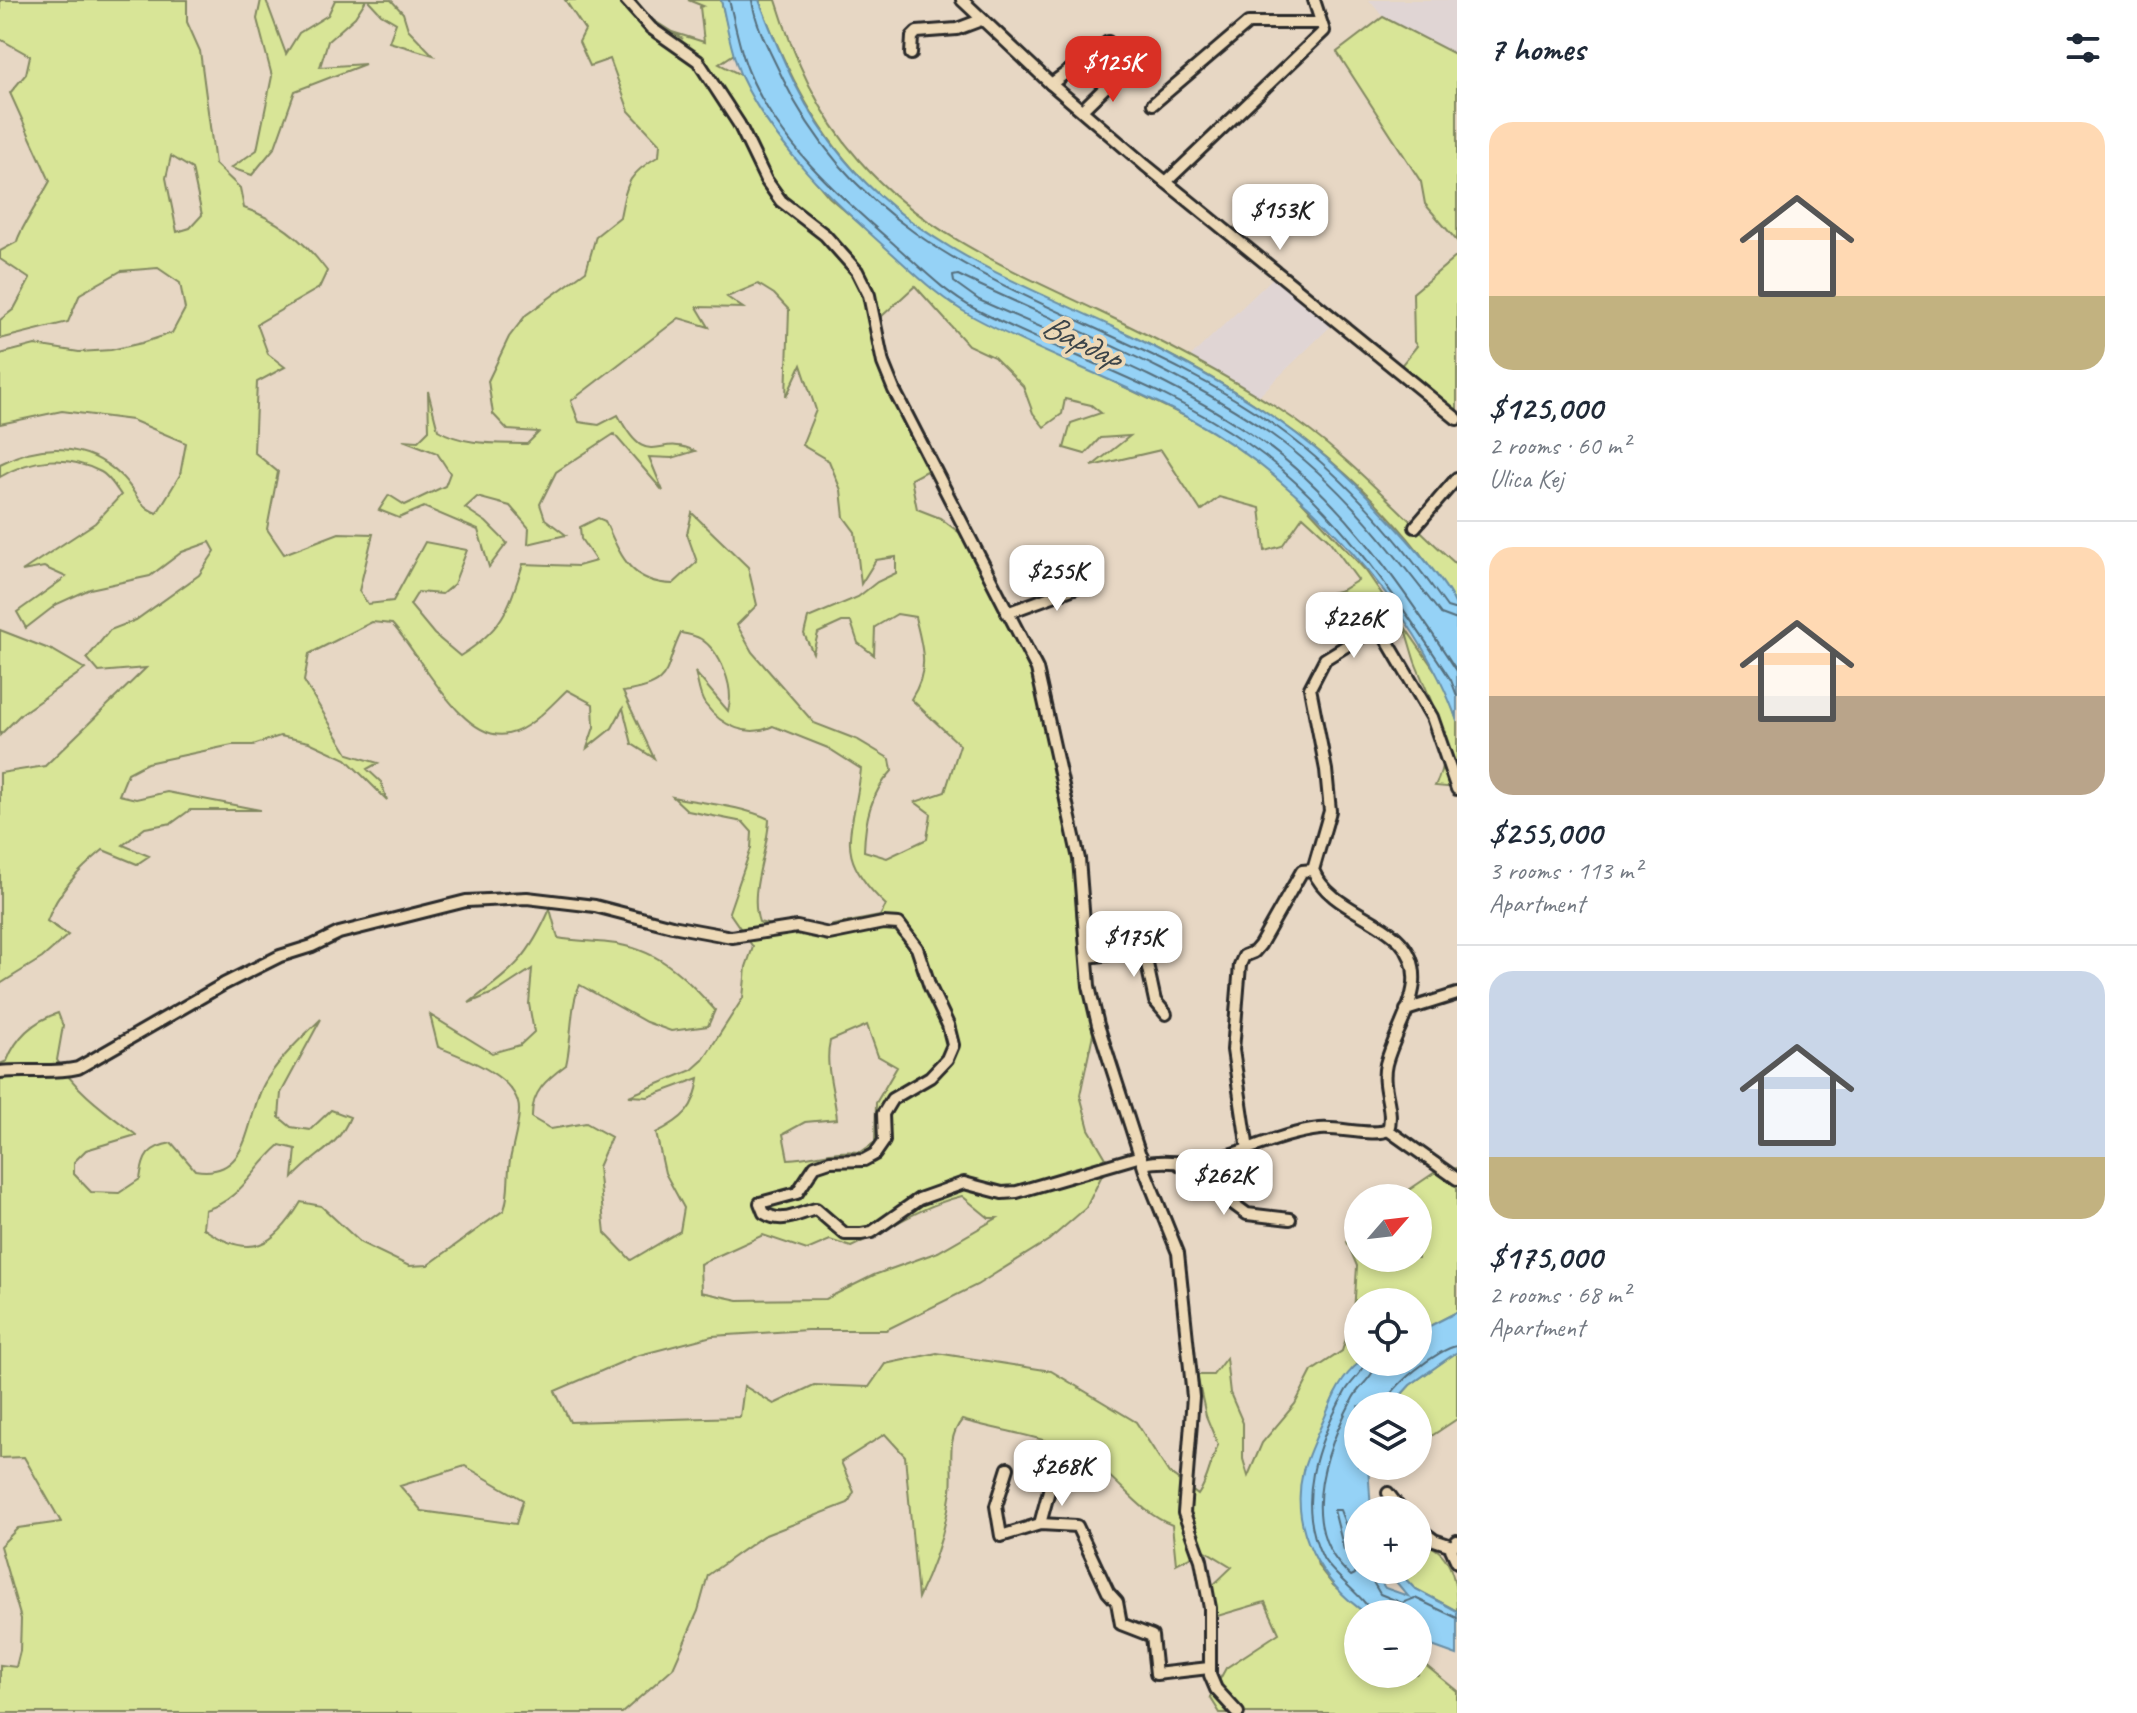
<!DOCTYPE html>
<meta charset="utf-8">
<style>
body{margin:0;font-family:Caveat,sans-serif;background:#f2f2f3;color:#1f2937;height:100vh;display:flex;flex-direction:column;font-size:30px;white-space:nowrap}
*{box-sizing:border-box;margin:0}
p{font-size:26px;color:#747a83}
.icon{flex:none;width:44px;height:44px;fill:none;stroke:currentColor;stroke-width:2;stroke-linecap:round;stroke-linejoin:round}
.map{position:relative;flex:1;overflow:hidden}
.sheet{display:flex;flex-direction:column;background:#fff;width:680px}
.sheet>*{flex:none}
.needle{width:52px;rotate:62deg}
.controls{position:absolute;left:1344px;top:1184px;display:grid;gap:16px}
.controls a{display:grid;place-items:center;width:88px;height:88px;border-radius:50%;background:#fff;box-shadow:0 4px 12px #0003;font-size:40px}
.price{position:absolute;translate:-50% -68px;padding:0 18px;border-radius:16px;background:#fff;color:#222;font-size:26px;line-height:52px;filter:drop-shadow(0 2px 4px #0008)}
.price::after{content:'';position:absolute;left:50%;top:48px;width:24px;height:18px;margin-left:-12px;background:inherit;clip-path:polygon(0 0,100% 0,50% 100%)}
.price.selected{background:#d93025;color:#fff}
ul{padding:0;list-style:none}
li{display:grid;align-content:center;gap:16px;height:424px;padding:0 32px}
li+li{border-top:2px solid #e0e1e3}
li span{display:grid;place-items:center;height:248px;border-radius:24px;color:#555}
li>.icon{margin-inline-start:auto}
span .icon{width:144px;height:144px;fill:#fffc;stroke-width:1}
li b{font-size:34px}
h2{display:flex;justify-content:space-between;align-items:center;height:96px;padding:0 32px;font-size:34px}
main{display:flex;flex:1;min-height:0}
.map>svg:first-child{display:block}
.built{fill:#e0d5d4}
.green{fill:#d8e597;stroke:#828861;stroke-width:2;fill-rule:evenodd}
.water{fill:#95d2f6;stroke:#6b8fa5;stroke-width:2}
.lines{fill:none;stroke-linecap:round;stroke-linejoin:round}
.shore{stroke:#556e7c;stroke-width:2}
.minor-casing{stroke:#2b2b2b;stroke-width:16}
.minor{stroke:#edd9b7;stroke-width:10}
.labels{text-anchor:middle;stroke-width:8;stroke-linejoin:round;paint-order:stroke}
.water-label{font-size:34px;font-style:italic;fill:#3b4449;stroke:#edd9b7}
</style>
<main>
<div class="map">
<svg width="1457" height="1713" viewBox="0 0 1457 1713">
<rect width="100%" height="100%" fill="#e7d7c4"/>
<filter id="ink" filterUnits="userSpaceOnUse"><feTurbulence type="fractalNoise" baseFrequency=".0125" numOctaves="2"/><feDisplacementMap in="SourceGraphic" scale="16" xChannelSelector="R" yChannelSelector="G"/><feConvolveMatrix kernelMatrix="1 2 1 2 8 2 1 2 1" color-interpolation-filters="sRGB"/></filter>
<g filter="url(#ink)">
<g class="built">
<polygon points="1369,0 1457,0 1457,55 1383,17"/>
<polygon points="1279,272 1336,321 1258,397 1189,358"/>
</g>
<g class="green">
<path d="M0 0H187V22L200 51 215 164 240 188 244 208C279 220 305 241 327 271L319 288 257 324 268 354 285 367 257 382 254 452 278 472 267 529 284 554 339 533 373 534 359 591 368 604 393 601 425 542 467 550 454 584 442 594 418 592 410 605 434 634 460 656C503 629 508 610 523 564L578 566 596 561 581 539 580 527 598 518 605 521C621 556 630 583 673 584L697 562 687 534 692 513 748 567 757 605 737 625 752 652 814 723 858 740 890 759 892 771C870 794 865 821 864 851L887 858 927 839 931 814 915 802 945 792 960 745 911 699C930 670 923 649 915 617L897 614 875 627 874 655 858 643 851 622H842L818 633 813 653 804 634 808 618 858 597 877 582 896 573V557L876 560 861 584 855 532 844 517 841 490 829 461 802 445 816 410 801 365 786 397 789 310 774 294 758 284 727 297 743 308 697 307 709 327 679 318 571 401 579 422 599 425 618 415C649 474 656 432 695 451L672 458 649 457 663 491 614 434 556 472 540 504 545 519 566 535 528 544 529 528 510 506 477 497 465 508 486 522 507 543 489 567 478 530 424 507 399 518 379 510 389 495 405 505 445 486 450 473 437 453 403 440 418 441 429 430 428 391 438 430C465 446 497 443 527 444L539 432 508 430 493 414 488 381 509 337 526 315 586 271 596 236 620 217C627 182 628 174 659 156L660 144 629 111 610 59 590 66 579 42 585 30 565 0H636L650 18 683 39 672 32 704 42 700 7 703 6 688 0H721L734 54 719 64 741 75 786 146 829 197 954 305 1193 420 1242 449 1294 493 1366 571 1445 685 1457 721V788L1435 786C1457 744 1431 703 1415 662 1411 650 1408 638 1404 626L1384 614 1363 617 1335 637 1328 627 1346 613 1326 621 1305 614 1309 598 1342 590 1358 580 1328 539 1303 516 1282 546 1265 551 1260 508 1219 497 1201 511 1161 450 1092 466 1130 436 1100 438 1085 454 1064 448 1071 423 1101 413 1091 405 1065 399 1062 414 1044 427 1033 413 1023 386 994 357 968 345 915 286 871 326 895 403 928 470 911 479 917 509 940 518 965 537 1005 621 1027 655 1042 707 1075 856 1076 913 1093 1034 1080 1095 1089 1129 1107 1160 1106 1167 1086 1208 1049 1240 977 1285 886 1330H807L712 1336 636 1356 555 1391 570 1422 740 1417 744 1386 774 1404 814 1385 869 1387 885 1364 937 1353 1051 1371 1136 1422 1169 1473 1198 1495C1208 1481 1210 1462 1218 1445L1206 1416 1197 1375H1213L1226 1358 1230 1393 1243 1423V1459L1248 1476 1262 1443 1295 1404 1312 1371 1342 1351 1354 1313 1357 1266 1347 1242 1358 1237V1258H1418V1198L1400 1196 1434 1173 1457 1168V1312L1418 1332V1302H1358L1360 1362 1335 1394 1303 1471 1301 1492 1318 1566 1333 1585 1367 1614H1358V1674H1418V1659L1457 1691V1713H1220L1210 1697 1226 1668 1279 1633 1265 1602 1214 1617 1210 1588 1232 1567 1204 1550 1176 1564 1172 1525C1137 1512 1118 1477 1086 1458 1049 1436 1003 1432 962 1420 945 1440 954 1466 951 1491 946 1530 935 1563 918 1598L905 1456 885 1434 841 1462 854 1492 848 1503 763 1536 708 1575 698 1611 673 1668 622 1713H0V1665L16 1667 20 1651 21 1619 0 1546 18 1528 61 1522 24 1457 0 1458V1064L7 1061C16 1037 34 1021 58 1013L63 1026 57 1060C74 1090 109 1114 136 1135L86 1150 74 1162V1174L91 1192 119 1193 140 1179C143 1156 148 1147 172 1143L195 1170C254 1180 245 1111 267 1079 281 1057 302 1037 321 1019L281 1093 279 1117 291 1127 310 1130 331 1110 350 1117C337 1149 316 1152 293 1178L296 1149 280 1145C252 1169 241 1200 205 1210L203 1228C250 1261 274 1247 301 1202L321 1206 361 1243 409 1266 428 1265 504 1210C510 1193 507 1178 510 1160 513 1144 519 1126 519 1110 519 1077 463 1057 438 1047L430 1015 492 1053 520 1045 534 1032 529 1004 532 969 498 991 469 1003C513 969 527 961 550 909L558 938C575 941 591 941 608 943 658 948 683 975 715 1010L708 1026 671 1031 646 1022 580 985C570 1003 572 1041 566 1065 547 1079 531 1092 532 1118L551 1129 586 1123 611 1137 598 1167 605 1233 631 1260 680 1231 684 1208 665 1173 656 1133C683 1119 695 1109 699 1078L648 1097 629 1096 692 1070 703 1060 743 998 746 967 753 947 729 912 751 848 752 832 743 822 688 811 673 797C706 804 738 805 769 819 768 853 748 891 759 922L811 935 833 925 880 916 886 905C830 852 854 836 861 769L828 748 773 726C749 738 722 727 705 704 699 696 698 681 695 672L728 711C735 688 721 652 701 639 696 636 687 634 681 633 662 671 676 684 623 692L654 758 632 744 623 708 612 728 587 748 594 727 593 704 567 690C552 704 530 730 508 734 462 744 419 652 392 624L372 622 309 654 304 681 348 754 378 763 367 769 381 782 387 800 346 759 309 742 280 736 253 745H232L147 763 128 773 119 795 136 799 167 792 260 810H190L172 823 145 828 123 845 149 856 137 864 103 850C79 870 58 891 47 921L68 935 42 958 0 984V773L45 766 146 668 99 672 87 658 110 630 136 620 199 575 215 551 210 542 182 552 150 576 90 589 57 604 26 628 17 612 66 577 44 567 22 571 95 523 121 495C116 488 109 476 101 472 67 454 31 458 0 477V464C40 443 86 442 120 475 136 489 136 506 157 513L180 475 186 443 132 420 62 411 0 424V354L35 345 79 352 111 350 142 343 172 333 185 309 180 283 158 268 121 271 80 294 68 322 0 339V320L14 309 30 279 0 259V251L17 242C17 234 44 193 50 181L10 93 26 74 30 56 0 39ZM171 156 192 169 202 215 190 228 177 232 166 178ZM867 1025 878 1056 897 1067 876 1103 875 1142 861 1152C832 1149 816 1158 788 1159L783 1134 805 1122 837 1119C835 1094 824 1066 830 1041ZM962 1196 989 1218H997L938 1252 874 1275 826 1299 738 1300 701 1292 700 1264 763 1235 807 1250 830 1240 851 1247C889 1229 921 1206 962 1196ZM465 1466 523 1500 516 1524 422 1511 400 1486Z"/>
<polygon points="261,0 266,0 286,54 299,33 328,15 335,0 366,0 355,17 328,41 320,67 365,64 295,91 275,147 252,175 231,168 257,150 272,76 257,19"/>
<polygon points="368,0 391,0 403,13 408,29 433,55 389,42 396,23 381,14"/>
<path d="M759 0H776C794 58 818 114 859 160 922 233 1014 271 1098 311 1160 340 1222 373 1279 409 1346 452 1399 513 1457 565V608C1382 480 1256 394 1125 333 1038 293 943 259 873 190 817 136 787 72 759 0Z"/>
<polygon points="1383,17 1457,55 1457,241 1425,204 1421,182 1337,52"/>
<polygon points="1457,256 1457,415 1399,368 1417,346 1414,342 1413,293"/>
<polygon points="0,630 54,651 85,669 21,714 0,735"/>
<polygon points="1457,1352 1457,1419 1418,1445 1418,1406 1391,1406 1410,1385"/>
<path d="M1418 1543C1452 1546 1457 1585 1457 1611L1414 1588 1397 1570H1418Z"/>
</g>
<g class="water">
<path d="M721 0H759C781 58 804 112 844 159 919 249 1028 286 1130 335 1224 381 1311 433 1381 511 1400 531 1447 582 1456 606 1457 622 1457 699 1457 721 1418 608 1299 478 1194 421 1122 381 1042 355 970 315 942 300 917 276 894 255 835 203 775 149 741 76 731 53 727 25 721 0Z"/>
<path d="M1457 1312V1352L1410 1385 1391 1406H1358V1466H1368L1371 1510H1358V1570H1373L1385 1588 1408 1596 1386 1570H1397L1414 1588 1457 1611V1655L1418 1641V1614H1367C1321 1583 1289 1528 1303 1471 1308 1453 1317 1435 1324 1419 1333 1397 1341 1377 1360 1362H1418V1332Z"/>
</g>
<g class="lines">
<g class="shore">
<path d="M729 0C735 23 739 48 748 70 776 141 839 196 895 245 920 267 946 294 975 309 1064 355 1164 385 1247 443 1334 504 1394 593 1451 680L1457 696"/>
<path d="M752 0C755 26 772 55 783 79 883 288 1107 304 1277 427 1344 475 1400 540 1447 607L1457 610"/>
<path d="M1457 620 1441 614C1391 549 1339 482 1271 434 1175 367 1062 325 958 275L953 276 954 282 979 300C1070 341 1168 377 1251 434 1339 494 1400 583 1457 671"/>
<path d="M1366 1362C1363 1373 1351 1381 1345 1392 1317 1443 1295 1503 1323 1558 1332 1575 1369 1600 1371 1614"/>
<path d="M1385 1406C1387 1388 1440 1348 1457 1346"/>
<polyline points="1358,1537 1346,1526 1340,1510 1334,1510 1344,1550 1349,1553 1358,1545"/>
<path d="M1358 1563 1355 1574 1351 1576C1296 1529 1325 1451 1353 1398 1360 1385 1374 1377 1376 1362"/>
<polyline points="1366,1570 1380,1594 1402,1603 1415,1598 1457,1618"/>
</g>
<g class="minor-casing">
<g id="minor">
<polyline points="626,0 651,28 698,61 739,124 766,180 781,201 825,235 857,271 869,295 883,363 894,390 1037,669 1079,859 1089,986 1098,1025 1145,1171 1178,1253 1193,1397 1184,1513 1201,1560 1210,1608 1210,1675 1216,1689 1238,1713"/>
<polyline points="962,0 1051,84 1145,165 1457,419"/>
<polyline points="911,54 912,37 917,32 957,29 981,20"/>
<polyline points="1051,84 1108,42"/>
<polyline points="1153,104 1248,23 1321,23"/>
<polyline points="1082,110 1119,74"/>
<polyline points="1166,182 1324,31 1314,0"/>
<polyline points="1415,527 1457,478"/>
<polyline points="1007,613 1096,580"/>
<polyline points="1379,627 1432,717 1457,789"/>
<polyline points="1087,957 1144,950 1155,1001 1166,1014"/>
<polyline points="1406,1010 1457,994"/>
<path d="M0 1072C27 1069 52 1074 78 1068L224 984 280 956 312 946 339 933 466 901 527 898 595 906 672 926 732 937 797 927 829 934 883 923 899 924 917 948 930 987 948 1025 953 1045 947 1059 930 1077 892 1099 883 1114 884 1141 875 1154 864 1160 830 1161 815 1166 797 1193 760 1203 764 1213C783 1225 798 1213 816 1209L845 1234H861L872 1232 919 1199 964 1183 1002 1193 1017 1192 1141 1156"/>
<polyline points="1388,1130 1457,1179"/>
<polyline points="1248,1150 1233,1050 1240,965 1244,956 1254,952 1260,945 1302,871 1313,870"/>
<path d="M1145 1164C1164 1158 1187 1166 1207 1161 1245 1153 1281 1133 1320 1129 1339 1127 1374 1137 1388 1130 1395 1108 1380 1089 1386 1064 1393 1037 1411 1011 1414 983 1419 919 1334 921 1313 870L1330 811 1326 770 1310 688 1325 659 1385 622"/>
<polyline points="1179,1164 1247,1214 1290,1219"/>
<polyline points="1008,1468 996,1506 1001,1536 1040,1524 1077,1526 1108,1592 1117,1602 1121,1624 1152,1636 1156,1674 1209,1668"/>
<polyline points="1388,1493 1401,1510"/>
<polyline points="1040,1524 1051,1483"/>
<polyline points="1418,1528 1434,1540 1452,1546"/>
<polyline points="1457,1541 1451,1549 1457,1562"/>
</g>
</g>
<use href="#minor" class="minor"/>
</g>
</g>
<g class="labels">
<g class="water-label">
<text transform="translate(1082 340) rotate(26)" y="12">Вардар</text>
</g>
</g>
</svg>
<div class="controls">
<a><svg class="needle" viewBox="-14 -14 28 28"><path d="M0-13l5 13h-10z" fill="#e53935"/><path d="M0 13l5-13h-10z" fill="#747a83"/></svg></a>
<a><svg class="icon" aria-label="locate" viewBox="0 0 24 24"><circle cx="12" cy="12" r="6"/><path d="M12 2v4M12 18v4M2 12h4M18 12h4"/></svg></a>
<a><svg class="icon" aria-label="layers" viewBox="0 0 24 24"><path d="M12 4l9 5-9 5-9-5zM3 14l9 5 9-5"/></svg></a>
<a>+</a>
<a>−</a>
</div>
<b class="price selected" style="left:1113px;top:104px">$125K</b>
<b class="price" style="left:1280px;top:252px">$153K</b>
<b class="price" style="left:1057px;top:613px">$255K</b>
<b class="price" style="left:1354px;top:660px">$226K</b>
<b class="price" style="left:1134px;top:979px">$175K</b>
<b class="price" style="left:1224px;top:1217px">$262K</b>
<b class="price" style="left:1062px;top:1508px">$268K</b>
</div>
<section class="sheet">
<h2>7 homes<svg class="icon" aria-label="filters" viewBox="0 0 24 24"><path d="M4 7h16M4 17h16"/><circle cx="9" cy="7" r="2"/><circle cx="15" cy="17" r="2"/></svg></h2>
<ul>
<li><span style="background:linear-gradient(#ffd9b3 70%,#c2b280 0)"><svg class="icon" aria-label="home" viewBox="0 0 24 24"><path d="M3 11l9-7 9 7M6 9v11h12V9"/></svg></span><div><b>$125,000</b><p>2 rooms · 60 m²</p><p>Ulica Kej</p></div></li>
<li><span style="background:linear-gradient(#ffd9b3 60%,#b9a48a 0)"><svg class="icon" aria-label="home" viewBox="0 0 24 24"><path d="M3 11l9-7 9 7M6 9v11h12V9"/></svg></span><div><b>$255,000</b><p>3 rooms · 113 m²</p><p>Apartment</p></div></li>
<li><span style="background:linear-gradient(#c9d6e8 75%,#c2b280 0)"><svg class="icon" aria-label="home" viewBox="0 0 24 24"><path d="M3 11l9-7 9 7M6 9v11h12V9"/></svg></span><div><b>$175,000</b><p>2 rooms · 68 m²</p><p>Apartment</p></div></li>
</ul>
</section>
</main>
